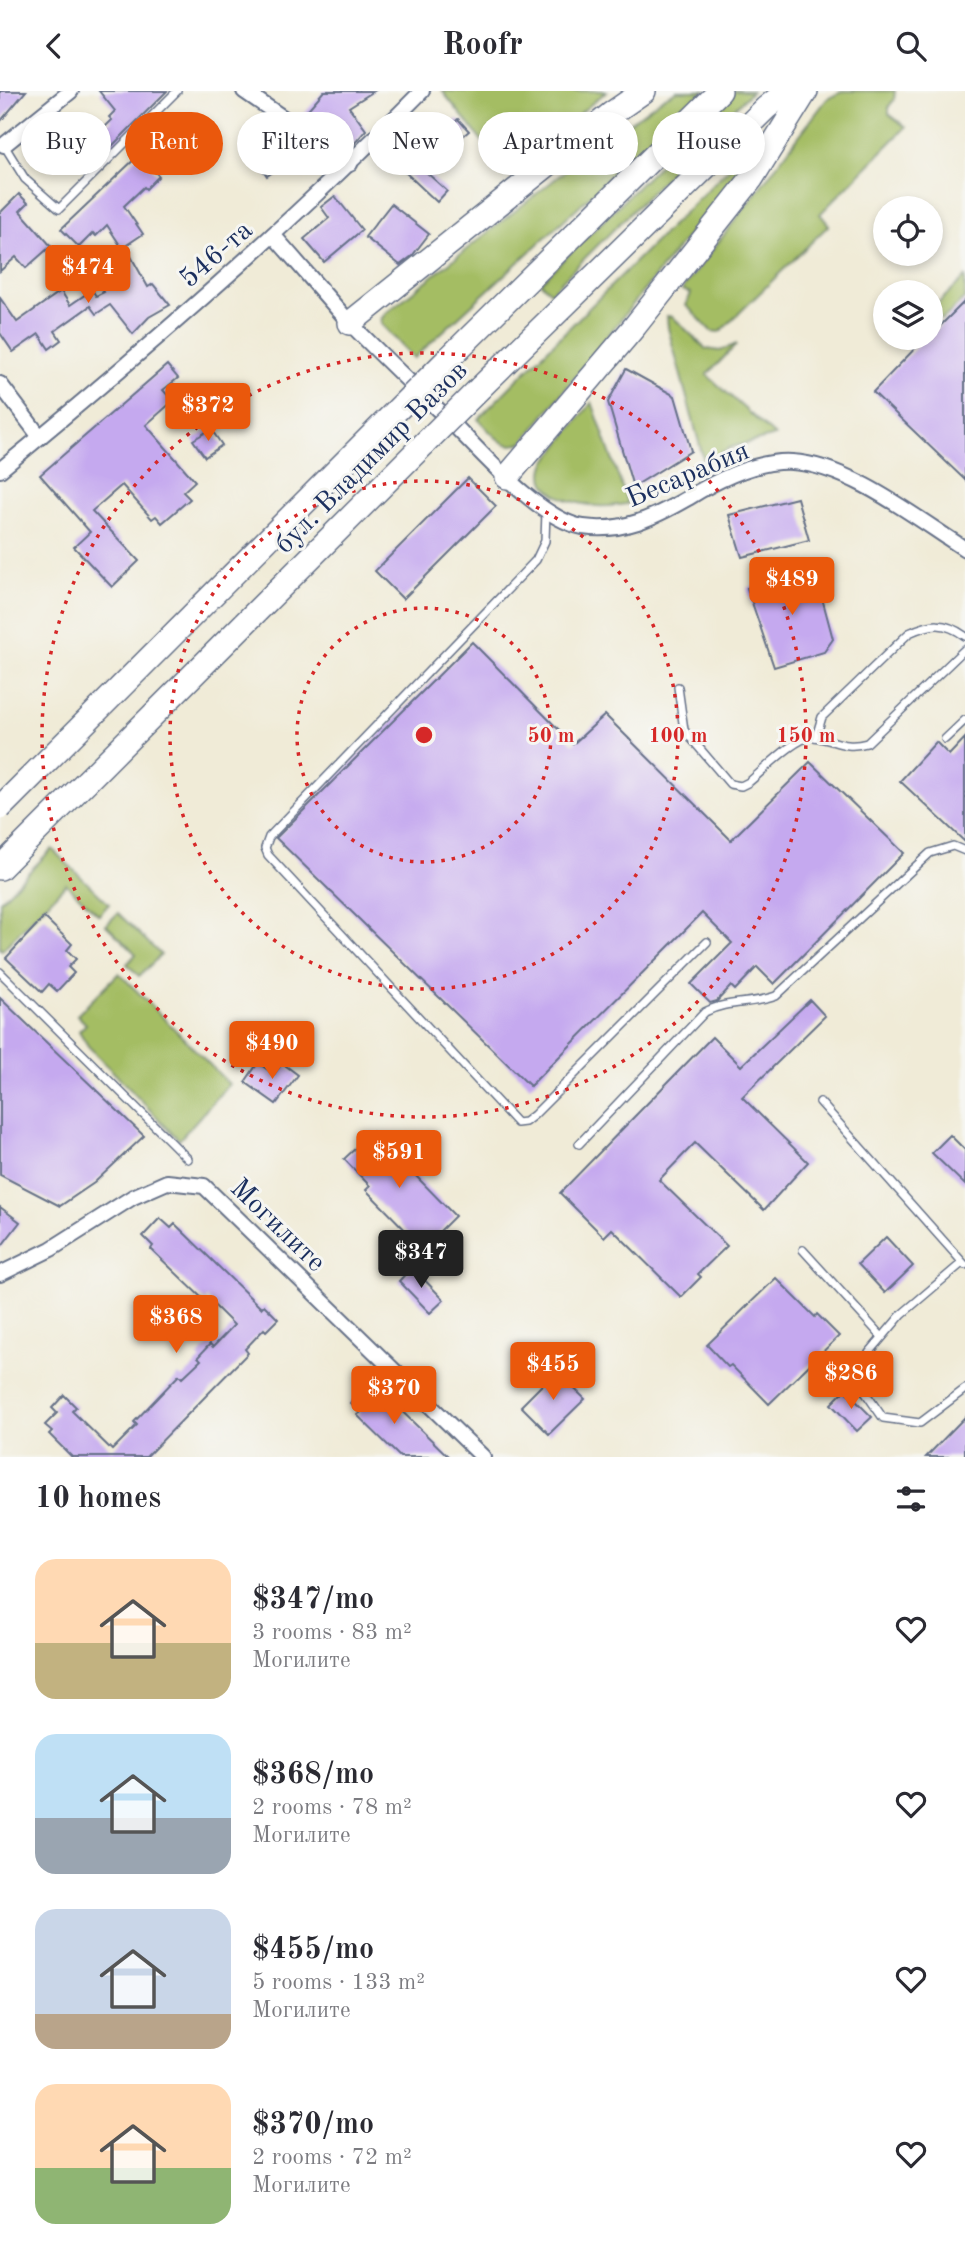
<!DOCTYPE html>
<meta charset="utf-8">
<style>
body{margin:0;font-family:"Old Standard TT",serif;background:#f2f2f3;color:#2b2b33;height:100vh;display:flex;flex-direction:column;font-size:26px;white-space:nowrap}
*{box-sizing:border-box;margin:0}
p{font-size:23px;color:#7c7c81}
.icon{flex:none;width:38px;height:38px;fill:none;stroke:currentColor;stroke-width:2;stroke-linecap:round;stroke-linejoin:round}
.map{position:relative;height:1366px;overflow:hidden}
.drawer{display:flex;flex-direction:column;background:#fff;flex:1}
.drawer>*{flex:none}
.guide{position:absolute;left:21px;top:21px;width:924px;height:63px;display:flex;gap:14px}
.controls{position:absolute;left:873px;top:105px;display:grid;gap:14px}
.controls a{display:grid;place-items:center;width:70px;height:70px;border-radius:50%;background:#fff;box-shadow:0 4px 10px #0003;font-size:35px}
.price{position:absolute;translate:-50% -60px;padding:0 16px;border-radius:7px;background:#ea580c;color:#fff;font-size:23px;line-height:46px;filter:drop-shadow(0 2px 4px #0008)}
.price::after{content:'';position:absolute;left:50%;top:42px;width:21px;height:16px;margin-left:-10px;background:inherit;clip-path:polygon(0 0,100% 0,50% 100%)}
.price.on{background:#222;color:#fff}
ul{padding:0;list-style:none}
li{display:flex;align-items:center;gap:21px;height:175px;padding:0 35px}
li span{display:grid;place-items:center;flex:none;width:196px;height:140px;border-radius:21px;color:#555}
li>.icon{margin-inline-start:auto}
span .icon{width:84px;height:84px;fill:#fffc;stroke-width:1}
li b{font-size:30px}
h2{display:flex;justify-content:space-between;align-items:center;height:84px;padding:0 35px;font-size:30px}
.pill{padding:0 24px;border-radius:32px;background:#fff;box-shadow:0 4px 10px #0003;font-size:24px;line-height:63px}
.pill.on{background:#ea580c;color:#fff}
header{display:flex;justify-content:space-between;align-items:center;height:91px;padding:0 35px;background:#fff;font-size:32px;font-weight:700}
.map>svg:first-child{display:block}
.green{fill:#a4bd63;stroke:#607660;stroke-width:2}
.building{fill:#c5a9ef}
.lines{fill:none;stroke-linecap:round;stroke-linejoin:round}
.service-casing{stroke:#667188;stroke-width:10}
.minor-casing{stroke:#667188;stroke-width:18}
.primary-casing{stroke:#667188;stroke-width:26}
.service{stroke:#fff;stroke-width:7}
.minor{stroke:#fff;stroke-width:14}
.primary{stroke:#fff;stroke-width:23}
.primary-bridge-casing{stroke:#667188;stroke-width:26;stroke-linecap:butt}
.primary-bridge{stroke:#fff;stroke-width:23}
.ring{fill:none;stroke:#d62828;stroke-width:3.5;stroke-dasharray:3.5 7}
.labels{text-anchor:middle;stroke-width:6;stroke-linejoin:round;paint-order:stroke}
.street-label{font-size:28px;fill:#1b2f5e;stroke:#f6f6f2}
.centre{fill:#d62828;stroke:#f6f6f2;stroke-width:3.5}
.ring-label{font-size:21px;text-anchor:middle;font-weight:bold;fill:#d62828;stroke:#f6f6f2;stroke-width:6;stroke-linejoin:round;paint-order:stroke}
</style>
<header><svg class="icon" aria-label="back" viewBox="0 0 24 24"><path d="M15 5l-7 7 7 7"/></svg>Roofr<svg class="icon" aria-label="search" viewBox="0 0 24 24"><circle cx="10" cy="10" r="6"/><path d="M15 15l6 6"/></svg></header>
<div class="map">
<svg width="965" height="1366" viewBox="0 0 965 1366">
<rect width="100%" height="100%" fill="#f6f6f2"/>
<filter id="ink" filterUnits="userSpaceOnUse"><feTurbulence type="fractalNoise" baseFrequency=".0143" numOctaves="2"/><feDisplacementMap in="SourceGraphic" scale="14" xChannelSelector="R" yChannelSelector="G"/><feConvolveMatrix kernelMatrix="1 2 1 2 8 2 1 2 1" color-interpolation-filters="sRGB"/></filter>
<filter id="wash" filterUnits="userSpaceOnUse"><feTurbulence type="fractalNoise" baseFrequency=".00686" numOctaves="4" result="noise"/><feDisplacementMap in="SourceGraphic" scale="28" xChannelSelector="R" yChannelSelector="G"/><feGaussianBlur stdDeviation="1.57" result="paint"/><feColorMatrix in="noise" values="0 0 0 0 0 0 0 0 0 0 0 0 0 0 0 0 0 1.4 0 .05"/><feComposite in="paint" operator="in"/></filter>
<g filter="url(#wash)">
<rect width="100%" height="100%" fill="#f0ebd7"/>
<g class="green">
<polygon points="442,0 607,0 508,82"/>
<polygon points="677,0 704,0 414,267 382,234 381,228 386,222 588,62 663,7"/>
<polygon points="734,0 752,0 551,201 540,192"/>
<polygon points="843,0 895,0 894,9 889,15 889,23 906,36 820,123 829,134 720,241 711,240 686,214 691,202 682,199 827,8"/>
<path d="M756 50 732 89 523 351C504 362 491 341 478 328Z"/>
<polygon points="965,186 965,207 942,229 931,219"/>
<polygon points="667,225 673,226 706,258 720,260 737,253 707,284 775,345 732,356 704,370 668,237"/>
<path d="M592 311 628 413C616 414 601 417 589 414 565 410 533 400 546 371Z"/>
<polygon points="52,758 109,813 99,824 66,793 2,859 0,857 0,810"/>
<polygon points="118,822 161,864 139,885 127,873 136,863 106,834"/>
<polygon points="119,882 229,993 179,1049 88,955 79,940 86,933 77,924"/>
</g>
<g id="blocks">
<g class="building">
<polygon points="0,0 26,0 0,31"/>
<polygon points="99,0 167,0 95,72 82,59 112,29 109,26 115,20"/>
<polygon points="324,0 374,0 349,16 366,39 348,60 306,31 308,29 303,24"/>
<polygon points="263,27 277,50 288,42 300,50 305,58 267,85 259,73 269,65 251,35"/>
<polygon points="458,28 469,40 449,57 438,44"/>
<polygon points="414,41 423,55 408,65 398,52"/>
<polygon points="139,64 159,85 146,98 144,96 124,115 143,143 122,157 107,134 96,145 93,142 79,156 61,138"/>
<polygon points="415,71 447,100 437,111 405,81"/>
<polygon points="19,103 28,112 20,120 51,155 26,177 16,166 0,180 0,122"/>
<polygon points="335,105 362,139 324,171 304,148 329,127 321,116"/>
<polygon points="391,113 429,143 412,165 400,174 365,146"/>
<polygon points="128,160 148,196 153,193 170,214 149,226 133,243 110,214 96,223 90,215 55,240 61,249 49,258 39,243 13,261 0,242 0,207 17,231 61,200 70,214 92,199 96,205 104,201 92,180"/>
<polygon points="965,210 965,389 873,301 925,247 931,247 931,241 933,242"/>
<polygon points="167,274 178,287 163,299 173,310 146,334 195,390 183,401 190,408 162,432 156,425 152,428 122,394 92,420 139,470 112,496 74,456 90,441 40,384"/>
<polygon points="626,278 675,305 691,360 633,396 608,311"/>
<polygon points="211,338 222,354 205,366 193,349"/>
<polygon points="468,387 496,415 403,508 375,480"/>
<polygon points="797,407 809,449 742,466 729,424"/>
<polygon points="814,477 833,548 824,561 774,576 747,497"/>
<polygon points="472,551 573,653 605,624 731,749 810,671 904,762 774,893 757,876 735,899 731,895 717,910 710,912 691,893 732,852 702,822 530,995 276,747"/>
<polygon points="965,647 965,751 900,690 936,651 949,664"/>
<polygon points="44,826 72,853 67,859 76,868 68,876 74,882 57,900 49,893 42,901 6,867"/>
<polygon points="0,907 144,1045 94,1092 60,1115 0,1084"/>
<polygon points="810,909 825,925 742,1006 808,1071 764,1119 695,1052 659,1089 727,1155 698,1183 701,1186 681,1206 612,1138 604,1146 560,1102 712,946 741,975"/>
<polygon points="258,972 274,983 282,972 298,984 276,1013 245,991"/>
<polygon points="373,1041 455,1125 423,1157 366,1099 370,1095 344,1068"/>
<polygon points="950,1044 965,1059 965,1094 932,1062"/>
<polygon points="0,1116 20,1131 0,1157"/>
<polygon points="160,1127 171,1137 175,1133 261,1217 264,1214 278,1228 266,1240 264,1238 245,1258 248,1262 146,1366 72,1366 49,1343 52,1340 45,1334 57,1322 52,1317 64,1304 76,1316 72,1320 112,1359 137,1334 134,1331 179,1284 182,1287 201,1269 198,1266 210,1253 213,1256 234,1234 207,1207 205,1210 151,1158 153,1155 143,1145"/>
<polygon points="886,1146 913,1175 885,1202 858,1173"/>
<polygon points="412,1176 444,1209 430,1222 399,1190"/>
<polygon points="776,1187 815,1226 817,1223 839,1245 769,1313 731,1274 728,1276 707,1254"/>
<polygon points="556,1280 585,1308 549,1343 521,1315"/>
<polygon points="367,1293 378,1304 381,1300 449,1366 400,1366 357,1324 360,1322 350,1312"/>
<polygon points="845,1299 872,1326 857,1340 831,1313"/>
<polygon points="965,1326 965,1366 926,1366"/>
</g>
</g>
</g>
<g filter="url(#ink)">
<use href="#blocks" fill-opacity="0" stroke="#667188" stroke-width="2"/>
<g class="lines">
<g class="service-casing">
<g id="service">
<polyline points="4,54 25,88 59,118 177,0"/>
<polyline points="546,420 545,450 536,469 269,746 265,757 268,764 517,1032 525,1031 534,1024 707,851"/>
<path d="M678 596 684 639 730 693 741 695 749 691C763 680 796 645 813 646 835 648 843 659 867 652L965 558"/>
<path d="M816 646 822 626 909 542C932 532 944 530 965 545"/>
<polyline points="945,648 965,629"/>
<polyline points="0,881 188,1068"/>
<polyline points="820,1011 965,1174"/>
<path d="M579 1053 705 921C727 909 752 914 776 905L930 762 953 755 965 760"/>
<polyline points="803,1159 882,1246"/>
<polyline points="962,1172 902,1223 869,1262 856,1288 883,1327 920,1332 965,1298"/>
</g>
</g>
<g class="minor-casing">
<g id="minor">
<polyline points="244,0 350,73"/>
<polyline points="4,54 71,0"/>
<path d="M273 144C299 173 324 203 350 232 383 266 418 299 452 332 483 363 540 429 583 436 623 442 655 426 688 407 717 389 756 369 792 371 850 374 916 427 965 458"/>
<polyline points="0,293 40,346"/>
<path d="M0 379C146 259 289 135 422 0"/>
<polyline points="0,1183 51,1158 133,1106 167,1091 204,1095 483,1366"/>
</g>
</g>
<g class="primary-casing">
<g id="primary">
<polyline points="350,232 611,23 644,0"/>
<polyline points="449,267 720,0"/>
<polyline points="480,297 766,17 787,0"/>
<polyline points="507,386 635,235 752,87 806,0"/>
<polyline points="0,777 87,690"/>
</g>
</g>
<use href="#service" class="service"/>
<use href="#minor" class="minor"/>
<use href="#primary" class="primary"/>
<g class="primary-bridge-casing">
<g id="primary-bridge">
<polyline points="87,690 480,297"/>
<polyline points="0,717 449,267"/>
</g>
</g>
<use href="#primary-bridge" class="primary-bridge"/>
</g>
</g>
<g class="ring">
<circle cx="424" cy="644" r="127"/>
<circle cx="424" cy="644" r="254"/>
<circle cx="424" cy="644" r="382"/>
</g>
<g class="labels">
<g class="street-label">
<text transform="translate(215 162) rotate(-41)" y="10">546-та</text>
<text transform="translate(370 365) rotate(-45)" y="10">бул. Владимир Вазов</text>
<text transform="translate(687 382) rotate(-23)" y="10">Бесарабия</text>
<text transform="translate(279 1133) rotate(44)" y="10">Могилите</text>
</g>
</g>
<circle cx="424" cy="644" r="10" class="centre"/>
<g class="ring-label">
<text x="551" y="651">50 m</text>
<text x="678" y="651">100 m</text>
<text x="806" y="651">150 m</text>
</g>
</svg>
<div class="controls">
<a><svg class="icon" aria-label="locate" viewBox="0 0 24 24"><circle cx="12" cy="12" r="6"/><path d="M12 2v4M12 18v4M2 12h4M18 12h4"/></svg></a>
<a><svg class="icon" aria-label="layers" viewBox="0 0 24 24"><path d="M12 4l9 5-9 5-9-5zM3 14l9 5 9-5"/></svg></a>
</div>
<b class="price" style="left:88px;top:214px">$474</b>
<b class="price" style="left:208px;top:352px">$372</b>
<b class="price" style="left:792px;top:526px">$489</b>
<b class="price" style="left:272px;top:990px">$490</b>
<b class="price" style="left:399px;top:1099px">$591</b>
<b class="price on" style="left:421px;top:1199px">$347</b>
<b class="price" style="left:176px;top:1264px">$368</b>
<b class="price" style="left:553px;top:1311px">$455</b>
<b class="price" style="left:851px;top:1320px">$286</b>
<b class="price" style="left:394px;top:1335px">$370</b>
<div class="guide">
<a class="pill">Buy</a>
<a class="pill on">Rent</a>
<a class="pill">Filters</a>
<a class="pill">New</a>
<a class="pill">Apartment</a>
<a class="pill">House</a>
</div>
</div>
<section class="drawer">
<h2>10 homes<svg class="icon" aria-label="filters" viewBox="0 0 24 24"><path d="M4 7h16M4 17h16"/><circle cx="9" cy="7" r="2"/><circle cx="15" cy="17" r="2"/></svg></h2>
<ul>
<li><span style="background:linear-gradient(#ffd9b3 60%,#c2b280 0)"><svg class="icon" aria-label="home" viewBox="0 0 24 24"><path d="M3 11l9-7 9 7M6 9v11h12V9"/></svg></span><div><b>$347/mo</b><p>3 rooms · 83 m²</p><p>Могилите</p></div><svg class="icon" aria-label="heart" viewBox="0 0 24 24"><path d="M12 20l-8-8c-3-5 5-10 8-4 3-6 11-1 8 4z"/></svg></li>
<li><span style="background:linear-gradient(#bfe0f5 60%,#9aa5b1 0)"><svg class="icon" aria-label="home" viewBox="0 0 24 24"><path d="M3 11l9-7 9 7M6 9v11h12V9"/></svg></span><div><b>$368/mo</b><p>2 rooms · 78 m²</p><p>Могилите</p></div><svg class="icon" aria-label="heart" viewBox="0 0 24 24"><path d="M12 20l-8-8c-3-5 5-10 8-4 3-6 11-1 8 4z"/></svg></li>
<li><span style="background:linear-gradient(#c9d6e8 75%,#b9a48a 0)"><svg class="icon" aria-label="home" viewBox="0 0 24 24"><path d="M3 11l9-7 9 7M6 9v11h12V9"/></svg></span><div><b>$455/mo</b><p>5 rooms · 133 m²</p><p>Могилите</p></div><svg class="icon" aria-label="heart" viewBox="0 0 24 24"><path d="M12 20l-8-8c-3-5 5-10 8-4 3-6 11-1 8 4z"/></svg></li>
<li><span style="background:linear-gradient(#ffd9b3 60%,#8fb573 0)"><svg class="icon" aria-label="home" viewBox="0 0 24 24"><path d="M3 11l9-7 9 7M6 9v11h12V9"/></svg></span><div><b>$370/mo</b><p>2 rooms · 72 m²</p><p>Могилите</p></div><svg class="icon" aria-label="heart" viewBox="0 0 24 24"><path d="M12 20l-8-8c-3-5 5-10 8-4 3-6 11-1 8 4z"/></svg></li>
</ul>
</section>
